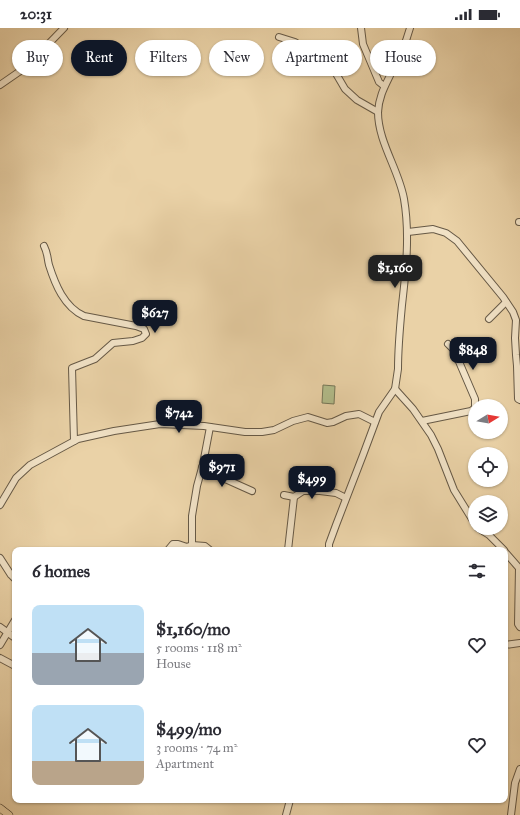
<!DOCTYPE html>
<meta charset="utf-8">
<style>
body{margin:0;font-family:"IM FELL Great Primer",serif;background:#f2f2f3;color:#2b2b33;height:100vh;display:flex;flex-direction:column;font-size:15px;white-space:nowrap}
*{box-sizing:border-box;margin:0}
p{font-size:13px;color:#7c7c81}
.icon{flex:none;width:22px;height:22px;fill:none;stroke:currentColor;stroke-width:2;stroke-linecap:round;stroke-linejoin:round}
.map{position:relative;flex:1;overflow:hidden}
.drawer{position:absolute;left:12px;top:519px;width:496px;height:256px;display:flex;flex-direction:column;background:#fff;border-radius:8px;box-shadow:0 1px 3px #0004}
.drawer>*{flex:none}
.hud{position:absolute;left:12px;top:12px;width:496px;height:36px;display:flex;gap:8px}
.needle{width:26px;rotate:79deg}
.controls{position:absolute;left:468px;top:371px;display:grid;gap:8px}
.controls a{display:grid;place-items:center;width:40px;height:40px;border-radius:50%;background:#fff;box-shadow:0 1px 3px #0004;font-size:20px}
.price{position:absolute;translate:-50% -34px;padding:0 9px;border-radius:8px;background:#111827;color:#fff;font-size:13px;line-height:26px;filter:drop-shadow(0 1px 2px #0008)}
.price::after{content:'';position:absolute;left:50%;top:24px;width:12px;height:9px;margin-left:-6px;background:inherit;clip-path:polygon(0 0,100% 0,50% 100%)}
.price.on{background:#222;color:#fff}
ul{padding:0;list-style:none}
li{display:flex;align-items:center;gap:12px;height:100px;padding:0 20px}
li span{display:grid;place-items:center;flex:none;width:112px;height:80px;border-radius:8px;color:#555}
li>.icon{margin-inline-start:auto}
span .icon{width:48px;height:48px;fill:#fffc;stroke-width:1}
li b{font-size:17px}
h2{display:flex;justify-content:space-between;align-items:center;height:48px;padding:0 20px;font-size:17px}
.pill{padding:0 14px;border-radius:18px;background:#fff;box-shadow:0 1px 3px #0004;font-size:14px;line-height:36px}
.pill.on{background:#111827;color:#fff}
.status{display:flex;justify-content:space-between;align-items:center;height:28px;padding:0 20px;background:#fff;direction:ltr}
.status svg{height:11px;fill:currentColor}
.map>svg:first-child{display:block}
.green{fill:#b2bd8b;stroke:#767758}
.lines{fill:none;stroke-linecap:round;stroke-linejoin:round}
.minor-casing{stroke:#665946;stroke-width:8}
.major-casing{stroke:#3a3126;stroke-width:8}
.minor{stroke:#f1e2c6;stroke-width:6}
.major{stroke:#ead2a7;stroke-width:7}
</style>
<div class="status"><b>20:31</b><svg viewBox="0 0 49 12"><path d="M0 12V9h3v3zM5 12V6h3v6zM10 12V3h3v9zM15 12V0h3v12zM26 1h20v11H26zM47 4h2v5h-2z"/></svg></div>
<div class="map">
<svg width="520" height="787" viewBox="0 0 520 787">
<rect width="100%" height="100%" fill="#ead2a7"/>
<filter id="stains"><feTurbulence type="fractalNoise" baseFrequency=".005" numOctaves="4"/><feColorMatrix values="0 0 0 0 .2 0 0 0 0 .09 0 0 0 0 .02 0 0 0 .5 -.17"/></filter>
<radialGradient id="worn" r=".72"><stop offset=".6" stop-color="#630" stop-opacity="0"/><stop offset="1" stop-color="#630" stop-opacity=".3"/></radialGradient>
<polygon class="green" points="323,357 335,358 334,376 322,375"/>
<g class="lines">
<g class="minor-casing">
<g id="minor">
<polyline points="361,0 363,16 379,54 384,58"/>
<polyline points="279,9 295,14 331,37 345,61 357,72 378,84"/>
<polyline points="0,57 26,39 64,0"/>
<polyline points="519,194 520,194"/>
<polyline points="408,204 433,201 446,205 457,213 503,269 513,284 516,292 515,310 516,327 517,338 518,371 520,372"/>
<path d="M44 218C48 226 47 229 49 237 55 256 64 279 84 288L136 298 144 301 146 306 142 310 133 313 113 315 95 331 72 340 74 413"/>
<polyline points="489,291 506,274"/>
<polyline points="448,316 454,322 475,371 475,378"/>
<polyline points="395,361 413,381 431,407 438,421 454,462 475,496"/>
<polyline points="422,393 471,383 475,380"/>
<polyline points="202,439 223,450 252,463"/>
<polyline points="284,467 294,469 303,463 320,463 336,465 346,470"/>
<polyline points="0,477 16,450 30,437 78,411 114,403 160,396 204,398 245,404 262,404 274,402 293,393 308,389 327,395 333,394 346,388 359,386 375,394"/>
<polyline points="478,500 489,507 504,522"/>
<polyline points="192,517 205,518 210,522"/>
<polyline points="168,522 173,516 178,516 187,519 192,517 192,488 197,458 203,436 210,399"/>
<polyline points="288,522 294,469"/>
<path d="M329 522V516L336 497 363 427 379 384 395 361 398 341C398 319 400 298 402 277 406 242 410 206 404 171 399 142 378 114 378 84 379 66 387 55 394 39 401 27 406 14 410 0"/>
<polyline points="505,524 519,540 518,596 520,599"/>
<polyline points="0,530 11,547 15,551"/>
<polyline points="0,599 15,610"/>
<polyline points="0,617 15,592"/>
<polyline points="505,617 520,615"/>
<polyline points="0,630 15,638"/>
<polyline points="286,787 290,772"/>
<polyline points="511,787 515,755 520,741"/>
</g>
</g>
<g class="major-casing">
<polyline id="major" points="0,780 9,787"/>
</g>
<use href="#minor" class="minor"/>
<use href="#major" class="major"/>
</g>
<rect width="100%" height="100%" filter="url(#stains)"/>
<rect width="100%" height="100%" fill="url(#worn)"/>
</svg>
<div class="controls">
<a><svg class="needle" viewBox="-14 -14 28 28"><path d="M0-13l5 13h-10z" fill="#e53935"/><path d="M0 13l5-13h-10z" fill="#7c7c81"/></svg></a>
<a><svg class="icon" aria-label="locate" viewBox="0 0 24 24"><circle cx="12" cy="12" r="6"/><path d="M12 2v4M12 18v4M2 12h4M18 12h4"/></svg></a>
<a><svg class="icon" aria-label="layers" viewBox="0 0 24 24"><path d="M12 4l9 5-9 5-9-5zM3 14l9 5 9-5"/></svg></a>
</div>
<b class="price on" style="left:395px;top:261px">$1,160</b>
<b class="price" style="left:155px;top:306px">$627</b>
<b class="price" style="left:473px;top:343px">$848</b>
<b class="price" style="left:179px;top:406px">$742</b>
<b class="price" style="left:222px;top:460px">$971</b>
<b class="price" style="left:312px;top:472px">$499</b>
<div class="hud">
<a class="pill">Buy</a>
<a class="pill on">Rent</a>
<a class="pill">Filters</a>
<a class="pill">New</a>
<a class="pill">Apartment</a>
<a class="pill">House</a>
</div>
<section class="drawer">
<h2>6 homes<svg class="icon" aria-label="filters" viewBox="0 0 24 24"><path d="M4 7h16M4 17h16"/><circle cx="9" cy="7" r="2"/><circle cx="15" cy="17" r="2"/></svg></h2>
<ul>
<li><span style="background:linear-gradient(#bfe0f5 60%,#9aa5b1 0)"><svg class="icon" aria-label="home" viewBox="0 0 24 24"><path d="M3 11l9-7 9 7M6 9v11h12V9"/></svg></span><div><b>$1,160/mo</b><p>5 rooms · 118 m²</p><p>House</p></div><svg class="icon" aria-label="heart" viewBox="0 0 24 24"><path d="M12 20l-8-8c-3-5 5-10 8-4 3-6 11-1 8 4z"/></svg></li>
<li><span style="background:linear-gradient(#bfe0f5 70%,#b9a48a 0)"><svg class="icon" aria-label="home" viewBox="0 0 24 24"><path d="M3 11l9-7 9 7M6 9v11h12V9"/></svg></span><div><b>$499/mo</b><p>3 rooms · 74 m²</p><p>Apartment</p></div><svg class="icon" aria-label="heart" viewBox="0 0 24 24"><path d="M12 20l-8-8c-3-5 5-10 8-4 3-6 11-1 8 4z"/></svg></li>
</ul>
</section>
</div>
